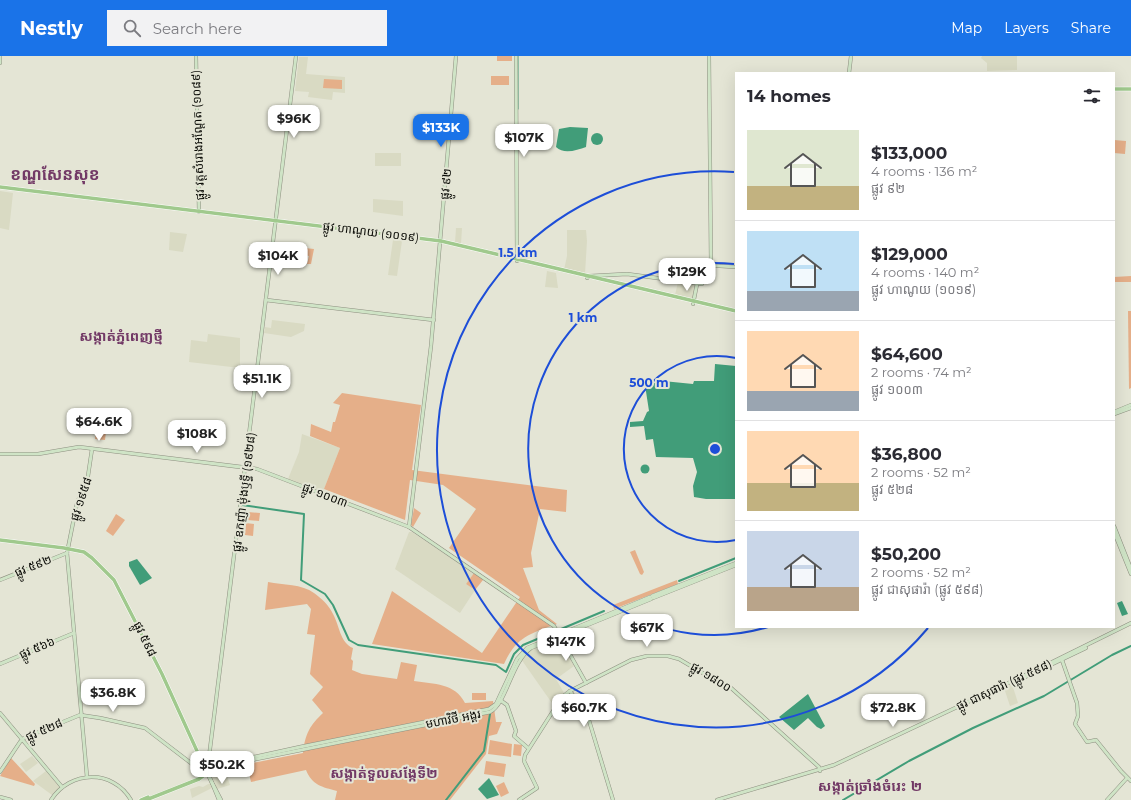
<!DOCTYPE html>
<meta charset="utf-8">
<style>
body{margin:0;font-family:Montserrat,"Noto Sans Khmer",sans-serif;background:#f2f2f3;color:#2b2b33;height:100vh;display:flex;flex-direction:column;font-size:15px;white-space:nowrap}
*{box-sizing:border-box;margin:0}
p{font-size:13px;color:#7c7c81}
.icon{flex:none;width:22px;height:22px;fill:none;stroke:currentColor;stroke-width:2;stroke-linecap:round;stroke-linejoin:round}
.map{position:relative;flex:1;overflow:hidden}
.drawer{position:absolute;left:735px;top:16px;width:380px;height:556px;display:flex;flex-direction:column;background:#fff;border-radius:0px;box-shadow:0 4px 16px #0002}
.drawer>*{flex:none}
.price{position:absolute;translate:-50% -34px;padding:0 9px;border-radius:8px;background:#fff;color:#222;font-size:13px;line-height:26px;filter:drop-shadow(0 1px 2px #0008)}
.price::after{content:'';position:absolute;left:50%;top:24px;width:12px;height:9px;margin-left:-6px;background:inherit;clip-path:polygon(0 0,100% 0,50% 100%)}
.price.selected{background:#1a73e8;color:#fff}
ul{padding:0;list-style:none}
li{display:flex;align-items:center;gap:12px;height:100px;padding:0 12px}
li+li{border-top:1px solid #e1e1e2}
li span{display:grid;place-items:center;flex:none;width:112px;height:80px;border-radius:0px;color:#555}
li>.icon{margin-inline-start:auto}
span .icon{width:48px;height:48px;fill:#fffc;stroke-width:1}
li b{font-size:17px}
h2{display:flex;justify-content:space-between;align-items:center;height:48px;padding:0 12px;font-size:17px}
header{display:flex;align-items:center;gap:24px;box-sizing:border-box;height:56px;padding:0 20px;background:#1a73e8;color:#fff}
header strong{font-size:19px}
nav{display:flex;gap:22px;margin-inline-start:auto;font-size:14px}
.search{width:280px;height:36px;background:#f2f2f3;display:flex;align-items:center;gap:10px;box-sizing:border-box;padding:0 14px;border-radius:0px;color:#7c7c81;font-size:15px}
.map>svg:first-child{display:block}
.built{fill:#d9dac3}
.green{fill:#e5af89}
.water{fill:#419d79}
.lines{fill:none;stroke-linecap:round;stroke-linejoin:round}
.stream{stroke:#419d79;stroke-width:1}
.canal{stroke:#419d79;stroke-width:2}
.secondary-casing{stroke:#8e8f80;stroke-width:4}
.primary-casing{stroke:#fff;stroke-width:4.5}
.secondary{stroke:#cfe4c6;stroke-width:3}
.primary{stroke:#a0c98d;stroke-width:3.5}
.ring{fill:none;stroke:#1d4ed8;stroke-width:2}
.labels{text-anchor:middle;stroke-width:4;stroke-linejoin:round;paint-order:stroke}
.street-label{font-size:12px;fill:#0c0d08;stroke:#e4e5d5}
.quarter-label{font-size:14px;font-weight:bold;fill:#723966;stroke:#e4e5d5}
.district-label{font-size:16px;font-weight:bold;fill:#723966;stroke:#e4e5d5}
.centre{fill:#1d4ed8;stroke:#e4e5d5;stroke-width:2}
.ring-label{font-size:12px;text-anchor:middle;font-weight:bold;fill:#1d4ed8;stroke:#e4e5d5;stroke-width:4;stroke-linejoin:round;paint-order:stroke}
</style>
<header>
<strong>Nestly</strong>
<div class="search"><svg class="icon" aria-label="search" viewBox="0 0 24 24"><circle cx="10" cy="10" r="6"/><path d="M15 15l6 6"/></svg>Search here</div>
<nav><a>Map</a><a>Layers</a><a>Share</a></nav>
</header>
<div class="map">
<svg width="1131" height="744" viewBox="0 0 1131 744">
<rect width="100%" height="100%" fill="#e4e5d5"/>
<g class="built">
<polygon points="982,0 1017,0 1017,14 987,15 987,7 981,2"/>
<polygon points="299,1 308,1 306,18 345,21 345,37 333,36 332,44 308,41 309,36 295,35"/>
<rect x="375" y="97" width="26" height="13"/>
<polygon points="0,135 13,137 9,174 0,172"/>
<polygon points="373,143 403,145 403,160 373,156"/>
<polygon points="456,172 462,172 461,188 455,187"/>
<polygon points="567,174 586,174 587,185 585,218 564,214 567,200"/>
<polygon points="170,176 187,178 183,196 169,194"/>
<polygon points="393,184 402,185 397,220 388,219"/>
<polygon points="547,215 556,217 558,232 545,231"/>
<polygon points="678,226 695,229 693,243 675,239"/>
<polygon points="272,264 305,268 304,275 291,281 264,277 265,271 271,272"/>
<polygon points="208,278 240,282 240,312 189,306 191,284 207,286"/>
<polygon points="302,378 340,392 323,436 288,423 299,396"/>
<polygon points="409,476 412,476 474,517 466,528 475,534 460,557 395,513"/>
<polygon points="558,581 574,610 556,623 564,637 554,650 521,603 532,593"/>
<polygon points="1012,628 1018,647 1010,650 1004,632"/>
<polygon points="32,700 38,707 26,716 20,708"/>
<polygon points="46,715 60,731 52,739 33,725"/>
<polygon points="226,717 230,729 217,733 212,721"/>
<polygon points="210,727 212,732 192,742 190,733 199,730 203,731"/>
</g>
<g class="green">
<rect x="497" y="0" width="15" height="5"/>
<rect x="491" y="20" width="18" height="9"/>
<polygon points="324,23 342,24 342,33 323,32"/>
<polygon points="1114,84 1126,85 1125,98 1114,97"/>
<polygon points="305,192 314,193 311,208 307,208 309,200 304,199"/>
<polygon points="1131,220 1131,226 1114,226 1114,221"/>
<polygon points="1128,255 1131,255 1131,332 1129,333"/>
<path d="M342 337 421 349 412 414 567 434 566 456 540 453 531 497 533 511 523 512 539 554 557 568C531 577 516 581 504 608L372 588 392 535 482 597 520 541 449 492 476 453 443 429 410 424 405 464 324 433 340 392 310 380 311 368 331 376 333 366H335L340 349 333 347Z"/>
<polygon points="97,367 107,368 105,384 95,383"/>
<polygon points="414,452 421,457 413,471 411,469"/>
<polygon points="248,456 260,457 259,465 247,464"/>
<polygon points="116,458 125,464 113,480 106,475"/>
<polygon points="246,467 254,468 253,480 245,479"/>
<polygon points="635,494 644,516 642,519 640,518 630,496"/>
<polygon points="474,517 483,524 475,534 466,528"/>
<polygon points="677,524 678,528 614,553 613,549"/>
<path d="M268 526C283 529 302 528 314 537 321 542 329 549 333 558 339 568 340 587 353 592L351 603 353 605 352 614 362 618 397 623 401 606 417 609 414 625C434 628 455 627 465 647L493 645 496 666H502L497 678 489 680 486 698 450 744H335L337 735C322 731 312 729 306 714L251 726 247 708 303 697C305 678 310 669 323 657L312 644 323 631 310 618 315 579 307 578 311 553 307 548 265 554Z"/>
<rect x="472" y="637" width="14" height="7"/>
<polygon points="490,684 512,688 511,701 488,698"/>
<polygon points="514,688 522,689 521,700 513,699"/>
<polygon points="11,702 35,728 34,730 0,720"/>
<polygon points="486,705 506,708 504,721 484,718"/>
<polygon points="504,726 509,737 501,741 496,730"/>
</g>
<g class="water">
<path d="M570 71 588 72 586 91C577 94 564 99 556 91L559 73Z"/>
<circle cx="597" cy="83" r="6"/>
<polygon points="715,308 736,310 736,443 706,443 694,441 693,430 697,416 693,402 656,401 653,383 646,384 644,370 630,371 630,366 643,365 647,356 649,355 645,329 663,325 693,328 694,325 714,325"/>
<circle cx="645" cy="413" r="4.5"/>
<polygon points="137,503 152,522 140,529 129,510 129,506"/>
<polygon points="1122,545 1128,558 1122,560 1117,547"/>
<polygon points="808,638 825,670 821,673 817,671 808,662 794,674 779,661"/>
<polygon points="489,722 499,739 487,743 478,733"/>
</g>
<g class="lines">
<polyline class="stream" points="518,0 518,53"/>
<g class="canal">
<polyline points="242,449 304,458 301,524 325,538 333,549 349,584 358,589 496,609 506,616 514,598 523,589 604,555"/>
<polyline points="679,525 736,502"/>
<polyline points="446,744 484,695 490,658"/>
<polyline points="843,744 909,705 973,672 1044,640 1112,599 1131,590"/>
</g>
<g class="secondary-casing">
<g id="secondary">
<polyline points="196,0 199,156"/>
<polyline points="516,0 517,205"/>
<polyline points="709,0 711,209"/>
<polyline points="0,7 0,0"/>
<polyline points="849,17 851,0"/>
<polyline points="587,222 590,220 627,218 702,228 704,209 736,211"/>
<polyline points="266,244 434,264"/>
<polyline points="693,248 697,228"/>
<polyline points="1114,356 1131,349"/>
<polyline points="1114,358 1131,352"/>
<polyline points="0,398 38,398 79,391 257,413 409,471 554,570 586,627"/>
<polyline points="1114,470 1131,513"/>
<polyline points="409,471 431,290 456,0"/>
<polyline points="1114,476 1131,518"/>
<polyline points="0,524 67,497"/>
<polyline points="652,540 736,507"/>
<polyline points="653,542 736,509"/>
<polyline points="1062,604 1077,647 1078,660 1075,668 1087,686 1096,684 1121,715 1131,725"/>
<polyline points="0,608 74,577"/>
<polyline points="1019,624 1086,592"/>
<polyline points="570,635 588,661 613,744"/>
<polyline points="979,642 1005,631"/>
<polyline points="500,644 507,649 516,675 514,680 528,692"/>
<polyline points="0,657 62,731"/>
<polyline points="237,707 249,702 300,691 489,653 496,648 517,603 527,592 650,541"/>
<polyline points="0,716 20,686 24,682 80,659 100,662 145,672 200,714 207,717"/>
<polyline points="207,717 296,0"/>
<path d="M207 717 237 707 490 656C507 647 511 606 531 592L651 543"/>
<polyline points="207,717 221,744"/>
<polyline points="87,721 67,497 77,447 88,420 92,393"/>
<polyline points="210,722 219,744"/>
<polyline points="0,741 11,744"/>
<path d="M51 744C70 714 113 713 131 744"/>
<polyline points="519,744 537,732 524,705 525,699 562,641 570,635 631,604 647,600 668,600 679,603 718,626 730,631 819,711 820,715"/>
<polyline points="717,744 834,709 1040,612 1131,567"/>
<polyline points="1107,744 1127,722"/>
</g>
</g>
<g class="primary-casing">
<g id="primary">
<polyline points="1114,33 1131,33"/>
<polyline points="0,131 441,185 736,255"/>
<polyline points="0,484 64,492 84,496 92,502 114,524 162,618 207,717 199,723 146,744"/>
<polyline points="141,744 148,741"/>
</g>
</g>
<use href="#secondary" class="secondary"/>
<use href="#primary" class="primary"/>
</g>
<g class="ring">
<path d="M736 484A93 93 0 1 1 736 302"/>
<path d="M768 571A186 186 0 1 1 734 208"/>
<path d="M928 572A278 278 0 1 1 734 116"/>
</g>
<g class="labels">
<g class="street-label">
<text transform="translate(198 79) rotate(-92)" y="4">ផ្លូវ វត្តសំរោងអណ្ដែត (១០៨៩)</text>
<text transform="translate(446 128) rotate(-85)" y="4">ផ្លូវ ៩២</text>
<text transform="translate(371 176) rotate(7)" y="4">ផ្លូវ ហាណូយ (១០១៩)</text>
<text transform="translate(244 436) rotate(-83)" y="4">ផ្លូវ ឧកញ៉ា ម៉ុងឫទ្ធី (១៩២៨)</text>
<text transform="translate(325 439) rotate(21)" y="4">ផ្លូវ ១០០៣</text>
<text transform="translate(81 443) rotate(-72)" y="4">ផ្លូវ ១៩៥៨</text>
<text transform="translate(33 510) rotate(-22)" y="4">ផ្លូវ ៥៩២</text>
<text transform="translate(145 583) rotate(64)" y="4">ផ្លូវ ៥៩៨</text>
<text transform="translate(37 592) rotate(-23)" y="4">ផ្លូវ ៥៦៦</text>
<text transform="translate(711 621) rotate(31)" y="4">ផ្លូវ ១៨០០</text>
<text transform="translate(1004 629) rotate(-25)" y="4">ផ្លូវ ជាសុផារ៉ា (ផ្លូវ ៥៩៨)</text>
<text transform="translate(453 663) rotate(-11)" y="4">មហាវិថី អង្គរ</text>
<text transform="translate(44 674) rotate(-24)" y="4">ផ្លូវ ៥២៨</text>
</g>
<g class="quarter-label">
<text x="121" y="285">សង្កាត់ភ្នំពេញថ្មី</text>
<text x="384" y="722">សង្កាត់ទួលសង្កែទី២</text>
<text x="870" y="735">សង្កាត់ច្រាំងចំរេះ ២</text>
</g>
<g class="district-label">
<text x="55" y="124">ខណ្ឌសែនសុខ</text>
</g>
</g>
<circle cx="715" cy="393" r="6" class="centre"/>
<g class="ring-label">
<text x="518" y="201">1.5 km</text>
<text x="583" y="266">1 km</text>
<text x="649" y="331">500 m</text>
</g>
</svg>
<b class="price" style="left:294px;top:83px">$96K</b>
<b class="price selected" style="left:441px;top:92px">$133K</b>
<b class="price" style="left:524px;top:102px">$107K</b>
<b class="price" style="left:278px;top:220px">$104K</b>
<b class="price" style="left:687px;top:236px">$129K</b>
<b class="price" style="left:262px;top:343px">$51.1K</b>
<b class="price" style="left:99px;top:386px">$64.6K</b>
<b class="price" style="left:197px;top:398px">$108K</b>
<b class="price" style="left:647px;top:592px">$67K</b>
<b class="price" style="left:566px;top:606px">$147K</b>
<b class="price" style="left:113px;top:657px">$36.8K</b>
<b class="price" style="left:584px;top:672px">$60.7K</b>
<b class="price" style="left:893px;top:672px">$72.8K</b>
<b class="price" style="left:222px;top:729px">$50.2K</b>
<section class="drawer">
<h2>14 homes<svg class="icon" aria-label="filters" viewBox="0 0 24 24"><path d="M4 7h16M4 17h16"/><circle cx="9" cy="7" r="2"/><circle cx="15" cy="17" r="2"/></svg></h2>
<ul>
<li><span style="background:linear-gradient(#dfe7d0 70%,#c2b280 0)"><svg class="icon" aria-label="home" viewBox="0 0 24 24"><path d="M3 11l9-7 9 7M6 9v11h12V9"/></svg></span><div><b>$133,000</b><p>4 rooms · 136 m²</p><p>ផ្លូវ ៩២</p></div></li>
<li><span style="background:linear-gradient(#bfe0f5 75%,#9aa5b1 0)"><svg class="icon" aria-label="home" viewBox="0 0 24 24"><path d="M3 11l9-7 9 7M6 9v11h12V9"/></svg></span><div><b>$129,000</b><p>4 rooms · 140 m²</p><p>ផ្លូវ ហាណូយ (១០១៩)</p></div></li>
<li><span style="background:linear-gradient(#ffd9b3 75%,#9aa5b1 0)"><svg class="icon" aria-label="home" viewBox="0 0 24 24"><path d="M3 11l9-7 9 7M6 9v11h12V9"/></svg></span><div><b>$64,600</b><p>2 rooms · 74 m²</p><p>ផ្លូវ ១០០៣</p></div></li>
<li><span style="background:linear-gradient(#ffd9b3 65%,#c2b280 0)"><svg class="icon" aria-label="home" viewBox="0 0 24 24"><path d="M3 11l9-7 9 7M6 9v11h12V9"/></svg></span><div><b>$36,800</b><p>2 rooms · 52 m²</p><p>ផ្លូវ ៥២៨</p></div></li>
<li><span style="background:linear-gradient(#c9d6e8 70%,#b9a48a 0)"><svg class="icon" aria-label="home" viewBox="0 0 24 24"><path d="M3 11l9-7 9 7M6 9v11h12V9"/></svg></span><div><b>$50,200</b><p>2 rooms · 52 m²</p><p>ផ្លូវ ជាសុផារ៉ា (ផ្លូវ ៥៩៨)</p></div></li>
</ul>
</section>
</div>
